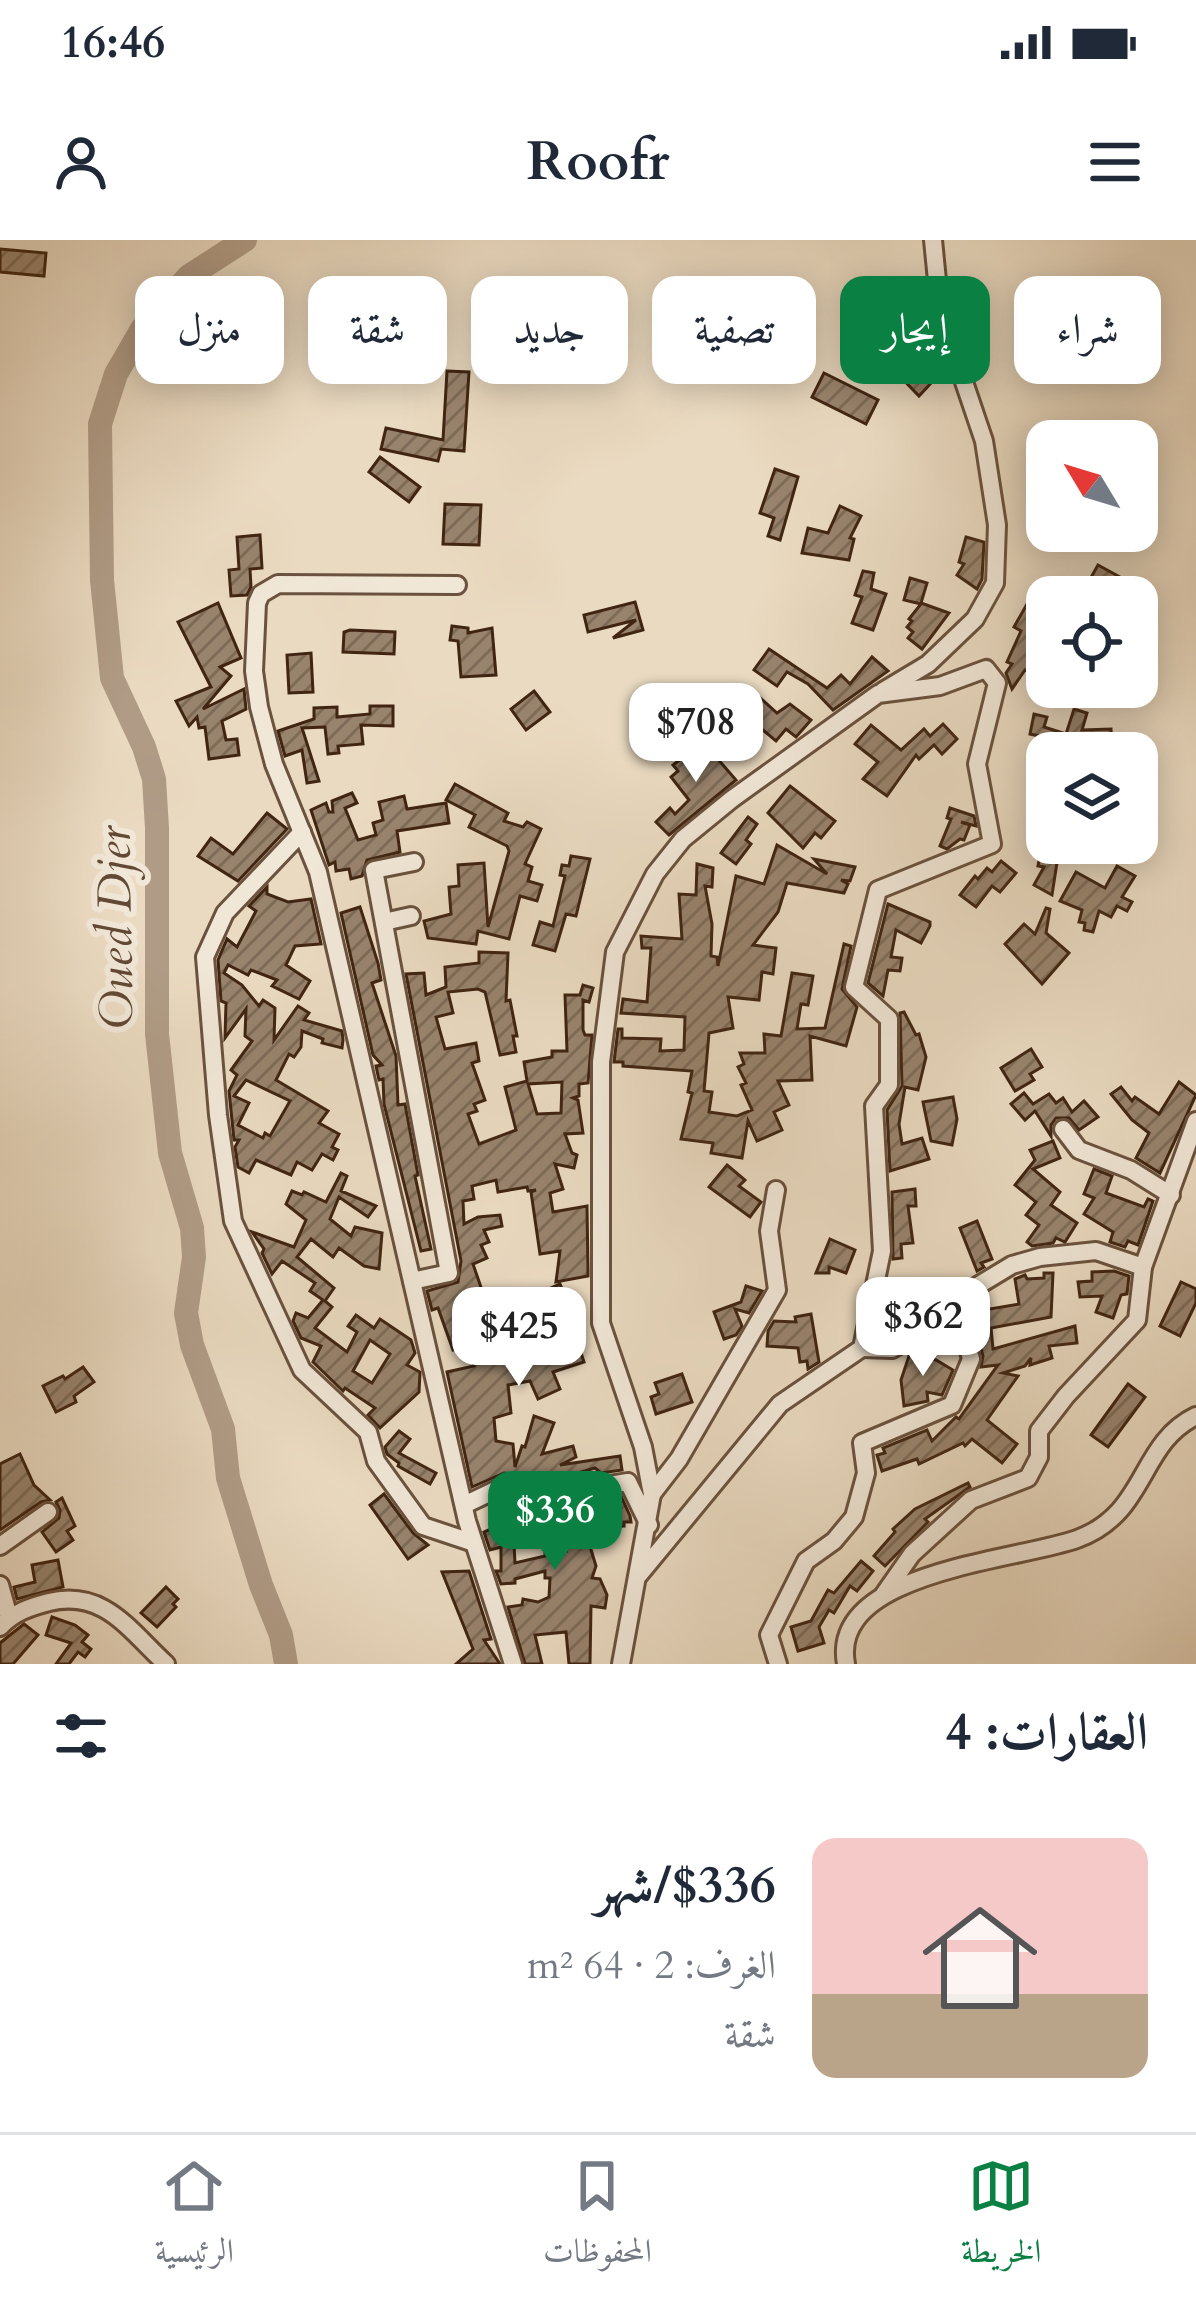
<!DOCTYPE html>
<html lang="ar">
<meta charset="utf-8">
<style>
body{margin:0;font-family:Cardo,Amiri,serif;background:#f6f6f7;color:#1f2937;direction:rtl;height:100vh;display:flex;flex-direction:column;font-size:45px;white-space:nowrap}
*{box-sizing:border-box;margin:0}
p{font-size:39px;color:#747a83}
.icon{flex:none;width:66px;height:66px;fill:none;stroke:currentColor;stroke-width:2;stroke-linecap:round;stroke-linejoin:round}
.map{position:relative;height:1424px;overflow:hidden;direction:ltr}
.drawer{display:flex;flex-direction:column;background:#fff;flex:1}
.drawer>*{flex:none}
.top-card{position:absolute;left:36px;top:36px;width:1125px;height:108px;direction:rtl;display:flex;gap:24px}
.needle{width:78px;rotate:308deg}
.controls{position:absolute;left:1026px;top:180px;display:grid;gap:24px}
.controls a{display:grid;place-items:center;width:132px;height:132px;border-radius:24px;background:#fff;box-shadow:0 6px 30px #0003;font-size:60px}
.price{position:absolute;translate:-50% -102px;padding:0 27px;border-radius:24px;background:#fff;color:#222;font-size:39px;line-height:78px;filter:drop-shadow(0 3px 6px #0008)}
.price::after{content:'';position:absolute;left:50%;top:72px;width:36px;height:27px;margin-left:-18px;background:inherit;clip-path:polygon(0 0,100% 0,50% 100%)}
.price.current{background:#0b8043;color:#fff}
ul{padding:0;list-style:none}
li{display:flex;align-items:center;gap:36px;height:300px;padding:0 48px}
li+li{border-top:3px solid #e0e1e3}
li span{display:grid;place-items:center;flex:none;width:336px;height:240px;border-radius:24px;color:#555}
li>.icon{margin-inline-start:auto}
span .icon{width:144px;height:144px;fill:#fffc;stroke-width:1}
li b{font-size:51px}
h2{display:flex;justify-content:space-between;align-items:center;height:144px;padding:0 48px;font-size:51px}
.pill{padding:0 42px;border-radius:24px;background:#fff;box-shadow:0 6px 30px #0003;font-size:42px;line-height:108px}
.pill.current{background:#0b8043;color:#fff}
.status{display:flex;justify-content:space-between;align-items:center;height:84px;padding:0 60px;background:#fff;direction:ltr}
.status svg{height:33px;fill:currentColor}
header{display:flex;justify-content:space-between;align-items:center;height:156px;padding:0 48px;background:#fff;font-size:54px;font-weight:700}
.menu{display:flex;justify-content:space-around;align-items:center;height:168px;border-top:3px solid #e0e1e3;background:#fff;font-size:33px;color:#747a83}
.menu a{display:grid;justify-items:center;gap:6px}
.menu .current{color:#0b8043}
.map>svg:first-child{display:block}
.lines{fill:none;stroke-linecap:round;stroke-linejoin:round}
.river{stroke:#b09c86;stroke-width:24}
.building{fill:url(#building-hatch);stroke:#402512;stroke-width:3;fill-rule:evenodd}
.minor-casing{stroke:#6a523e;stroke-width:22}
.minor{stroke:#f1e7d7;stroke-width:16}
.labels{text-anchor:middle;stroke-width:12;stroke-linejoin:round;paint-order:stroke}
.water-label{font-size:48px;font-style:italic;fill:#624935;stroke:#f1e7d7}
</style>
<div class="status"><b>16:46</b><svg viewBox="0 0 49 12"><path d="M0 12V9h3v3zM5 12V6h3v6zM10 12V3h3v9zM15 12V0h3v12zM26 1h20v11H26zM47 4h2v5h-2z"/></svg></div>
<header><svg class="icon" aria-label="menu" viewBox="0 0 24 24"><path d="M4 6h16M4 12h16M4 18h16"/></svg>Roofr<svg class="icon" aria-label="person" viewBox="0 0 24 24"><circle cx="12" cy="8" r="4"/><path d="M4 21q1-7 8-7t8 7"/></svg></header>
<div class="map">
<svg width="1196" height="1424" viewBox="0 0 1196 1424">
<defs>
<pattern id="building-hatch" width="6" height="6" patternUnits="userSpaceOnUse" patternTransform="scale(3)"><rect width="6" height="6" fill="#98836d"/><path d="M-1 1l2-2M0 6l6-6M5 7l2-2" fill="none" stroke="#7d6b58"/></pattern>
</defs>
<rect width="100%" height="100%" fill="#eadac1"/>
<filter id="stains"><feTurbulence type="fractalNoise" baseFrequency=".00167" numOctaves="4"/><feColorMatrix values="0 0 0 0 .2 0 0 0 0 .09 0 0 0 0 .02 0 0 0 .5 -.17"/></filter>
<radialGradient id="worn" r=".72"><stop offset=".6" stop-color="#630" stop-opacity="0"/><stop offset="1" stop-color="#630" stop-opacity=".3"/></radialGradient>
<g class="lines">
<polyline class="river" points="245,0 189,36 142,89 116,134 100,184 102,340 112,438 144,507 154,539 157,588 157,794 170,913 192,988 194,1017 186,1073 192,1105 223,1189 228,1238 261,1345 281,1395 286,1424"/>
</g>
<g class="building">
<polygon points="0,9 46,13 44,36 0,32"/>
<polygon points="386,54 413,62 389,109 370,101 349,84 356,70 370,78"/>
<polygon points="877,85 932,142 919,156 863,98"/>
<polygon points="487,116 540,116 540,141 488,141"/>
<polygon points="447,131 469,132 464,211 441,209 438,221 381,209 386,188 443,200"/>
<polygon points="824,133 878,160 866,184 812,157"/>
<polygon points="380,217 420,247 409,262 369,232"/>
<polygon points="775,229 798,237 780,300 768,296 774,278 760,273"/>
<polygon points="445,264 481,265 479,305 443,304"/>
<polygon points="840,266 861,276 850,298 854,299 849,320 802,313 808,288 828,293"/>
<polygon points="260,295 262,328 250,329 251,347 247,355 231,356 229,330 239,329 237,297"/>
<polygon points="966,297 984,302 982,339 977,349 957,335 964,324 959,322"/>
<polygon points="1098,325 1120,337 1109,357 1080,357"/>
<polygon points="863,331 874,333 871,349 886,354 873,390 852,383 862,357 855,355"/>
<polygon points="910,338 927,343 921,363 949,373 922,409 908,398 913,392 907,387 912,381 909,379 921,364 904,360"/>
<polygon points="1036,348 1047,355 1047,390 1029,432 1025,430 1012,449 1006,433 1012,424 1007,422 1021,391 1014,387"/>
<polygon points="635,362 643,390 613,398 636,380 588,392 584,375"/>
<polygon points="218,363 241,418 220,427 231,436 203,469 244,449 246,469 222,481 226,500 237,499 239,515 209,519 205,487 199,488 197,477 189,486 176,461 211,447 178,382"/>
<polygon points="452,386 468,388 468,393 492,388 496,435 461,437 458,401 450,400"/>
<polygon points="350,390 395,392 394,414 343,412 344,392"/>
<polygon points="769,409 827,448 841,435 850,444 872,417 888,431 833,470 808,444 787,432 777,446 754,430"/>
<polygon points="311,413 313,452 289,453 287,415"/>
<polygon points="534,451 550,472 526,490 511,469"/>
<polygon points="756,454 777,473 790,464 811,480 796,497 786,489 776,501 757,485 743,493 731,481"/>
<polygon points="370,466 393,466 393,486 361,485 363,504 338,506 339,513 328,514 325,487 302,488 319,541 307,543 302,510 285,516 278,491 314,479 314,468 337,467 337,477 370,474"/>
<polygon points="1074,469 1087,473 1082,490 1111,489 1112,513 1061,513 1064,508 1052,504 1053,499 1030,494 1034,474 1047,477 1044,487 1066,494"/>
<polygon points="943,484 957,499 942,514 934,505 919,519 916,515 887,556 863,539 878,522 855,504 871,485 901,510 924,489 930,496"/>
<polygon points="703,502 736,540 669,595 656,582 670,568 675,574 689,560 671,537 678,531 673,525"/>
<polygon points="455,544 508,573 504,581 523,587 527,582 541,589 525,624 532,627 528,641 542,645 537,661 520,656 509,699 478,691 476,704 428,698 424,681 451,674 449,647 459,646 458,625 484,623 488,687 509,611 507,606 469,587 475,575 446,560"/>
<polygon points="790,546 835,581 821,598 815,593 803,608 768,573"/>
<polygon points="352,553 357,563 345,568 358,600 376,595 373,583 383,580 379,562 404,556 407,569 446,563 449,583 397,591 400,612 367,620 362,636 351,639 349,629 336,631 335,622 329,625 311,570 326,563 329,572 333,572 332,561"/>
<polygon points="950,568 974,576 976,586 961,582 970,585 964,600 960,599 947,609 940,606 951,579 947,578"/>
<polygon points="267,573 287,589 238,641 198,616 211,598 233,614"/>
<polygon points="748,577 757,584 746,600 751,604 736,624 721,613"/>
<polygon points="1042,603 1060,603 1052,655 1034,645 1044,627 1038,626"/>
<polygon points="777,605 827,634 814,619 855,627 850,641 841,640 848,644 844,653 787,643 778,672 753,705 776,708 773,734 762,732 759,760 728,757 733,788 709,793 704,851 712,852 709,872 737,876 752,870 741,845 746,843 738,827 744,824 740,813 765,813 764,794 781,796 792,733 813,736 808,765 801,764 797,789 825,788 844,704 851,706 842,749 857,767 846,806 810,796 812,840 778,841 789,865 774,872 782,890 757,901 748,881 742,918 711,913 713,903 681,899 692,853 688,852 692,831 623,826 623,822 614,822 618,789 622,789 622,798 661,799 660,811 684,810 685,777 621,773 623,759 647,762 651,708 642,708 641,696 682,699 679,654 696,655 697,624 713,628 712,647 705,646 712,684 711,716 717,717 718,726 736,636 764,644"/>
<polygon points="571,616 590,619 576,676 566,674 555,711 533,705 540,682 553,686 565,636 560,635 562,625 569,626"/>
<polygon points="1001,621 1016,633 1000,652 992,646 976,667 960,655 975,636 978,639 987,628 992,632"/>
<polygon points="1117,626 1135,636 1122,657 1132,662 1127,671 1117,666 1111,677 1099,671 1093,692 1084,690 1085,683 1079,682 1082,670 1060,661 1076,632 1105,648"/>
<path d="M267 647V654L288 662 311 659 321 704 295 706 286 725 310 741 299 759 272 746 277 740 251 730 248 735 228 725 224 733 242 745 259 766 263 760 275 768 274 800 298 766 309 773 304 780 342 791 343 800 342 808 322 803 323 799 302 791 301 807 294 817 289 814 276 840 328 871 319 883 339 894 332 907 338 910 333 920 322 914 312 930 297 922 291 935 256 920 249 933 238 927 235 907 239 900H234L229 851 237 835 231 830 252 801 245 796 246 769 225 798 226 763 221 761 218 720 227 699 237 707 256 671 249 666ZM246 840 290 861 270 896 265 893 263 898 238 885 249 863 234 856Z"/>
<polygon points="888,664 930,682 930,686 921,703 896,690 891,717 902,718 900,731 888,730 883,756 868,743"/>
<polygon points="360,667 378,723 381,740 372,743 396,816 398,865 405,864 418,935 415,936 431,1009 421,1011 384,864 383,839 379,840 376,826 382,825 373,815 341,673"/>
<polygon points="1046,668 1050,669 1046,693 1069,713 1042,744 1005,704 1024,684 1035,694"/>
<path d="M479 712 508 713 506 761 510 760 517 796H513L516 812 500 815 485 752 478 749 448 752 453 773 436 777 445 809 476 803 479 821 472 823 485 860 474 864 477 871 468 874 479 904 516 890 505 847 527 841 524 822 552 817V811H567L565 755H580L583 745 593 748 589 762 583 760V790L585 795H592L588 843 579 844V856L573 858 578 860 583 893 565 894 572 913 577 915 574 928 555 924 563 949 550 953 553 972 587 966 588 1031V1036L556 1042 560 1011 540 1014 531 952 536 950 528 951 527 947 498 952 496 940 472 946 474 959 463 961 464 984 478 977 500 975 502 986 484 990 489 1002 481 1005 487 1018 473 1024 484 1056 458 1065 472 1103 453 1110 438 1068 432 1070 427 1051 458 1042 461 1021 406 734 424 733 426 755 446 747 445 727 479 723ZM562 842 561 873 537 874 528 844Z"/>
<polygon points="904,772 916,795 919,794 926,817 918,850 905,847 899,884 902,904 922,898 929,919 890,931 887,870 902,846 900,773"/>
<polygon points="1031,809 1042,827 1030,834 1034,840 1015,851 1001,828"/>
<polygon points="1179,842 1196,855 1160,933 1136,918 1149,893 1132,880 1111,854 1121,847 1132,861 1135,857 1159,874"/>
<polygon points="1024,853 1033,864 1049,854 1056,863 1063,858 1072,872 1084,861 1098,877 1079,890 1069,878 1056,878 1051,885 1051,896 1035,871 1025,880 1011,864"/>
<polygon points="953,857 957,879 952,905 931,901 923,862"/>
<polygon points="1053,901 1060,918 1033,929 1060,952 1051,965 1077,983 1065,1002 1056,998 1053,1003 1032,1006 1027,1002 1039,985 1026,975 1036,962 1015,945 1035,920 1030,910"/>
<polygon points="727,925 745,940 739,946 761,962 750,977 709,947"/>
<polygon points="1094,929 1112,936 1106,953 1144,967 1148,959 1153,961 1138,1005 1128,1001 1125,1007 1110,1002 1113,992 1084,974 1094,958 1084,954"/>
<path d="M341 933 347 936 341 951 376 966 368 977 339 957 330 979 351 996 355 987 382 993 379 1029 364 1026 339 1008 333 1017 311 999 297 1017 334 1048 325 1061 332 1067 315 1088 347 1112 357 1092 348 1086 356 1075 374 1088 380 1079 411 1100 415 1113 407 1125 420 1132 419 1152 380 1188 368 1175 375 1168 345 1148 343 1151 313 1122 321 1106 301 1098 293 1081 296 1073 308 1078 323 1060 310 1051 315 1043 282 1021 272 1034 262 1013 264 1009 252 992 294 1007 306 980 286 964 292 951 302 955 304 952 326 962ZM370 1100 390 1114 372 1143 353 1131Z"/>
<polygon points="915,949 916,966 908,966 913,1003 901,1004 902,1018 893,1019 892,952"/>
<polygon points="977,981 992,1019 981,1023 984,1027 977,1031 960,988"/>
<polygon points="830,999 855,1010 846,1033 829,1027 829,1033 816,1033"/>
<polygon points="1114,1031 1129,1036 1127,1054 1121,1055 1113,1078 1096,1072 1102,1056 1080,1057 1078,1042 1092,1041 1092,1032"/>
<polygon points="1044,1033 1053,1033 1051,1077 991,1088 993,1109 1075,1086 1077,1103 1049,1106 1052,1118 1030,1125 1031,1118 1025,1126 1003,1133 1018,1136 987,1180 1017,1204 1002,1223 972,1199 965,1206 963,1203 919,1224 917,1219 882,1231 877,1215 885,1213 883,1208 927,1190 932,1201 956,1177 959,1179 998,1125 981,1127 983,1116 972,1072 1019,1064 1015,1039 1025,1035 1027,1039 1044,1038"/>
<polygon points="1181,1042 1196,1049 1196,1063 1180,1096 1160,1086"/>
<polygon points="560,1044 575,1077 570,1079 584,1122 553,1132 560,1149 538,1159 530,1141 508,1145 511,1173 494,1178 496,1201 513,1204 515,1227 522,1206 525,1207 534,1176 554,1183 542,1214 573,1206 576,1217 560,1225 620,1216 622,1230 601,1233 595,1228 554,1240 504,1233 472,1247 447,1132 474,1126 468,1110 495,1099 484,1077"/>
<polygon points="746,1046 762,1051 749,1073 735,1069 742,1086 736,1095 724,1099 714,1072 741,1062"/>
<polygon points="887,1050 930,1058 929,1062 941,1065 927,1073 901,1070 897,1091 878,1096"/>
<polygon points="811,1074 819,1122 808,1129 807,1121 800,1122 798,1108 767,1106 768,1091 774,1081 796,1082 795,1077"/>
<polygon points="910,1113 936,1120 953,1130 942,1155 927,1152 928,1161 904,1166 901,1140"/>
<polygon points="83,1127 94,1142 74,1156 76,1162 56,1172 43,1146 63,1136 65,1139"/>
<polygon points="682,1134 692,1162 656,1174 651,1157 659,1154 655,1143"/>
<polygon points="1128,1144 1145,1157 1108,1207 1091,1195"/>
<polygon points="399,1191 410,1199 399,1213 436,1233 430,1244 398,1226 399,1223 387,1214 385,1207"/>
<polygon points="20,1214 34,1245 50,1260 41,1262 0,1290 0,1224"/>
<polygon points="968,1243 970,1247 925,1279 928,1282 885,1326 874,1316 895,1292 893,1289 915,1269"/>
<polygon points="384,1254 413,1293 428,1305 408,1319 370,1265"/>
<polygon points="621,1256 630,1276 631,1282 624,1282 624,1286 605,1287 604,1277 582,1279 585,1288 518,1287 522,1302 514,1304 515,1323 545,1316 545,1311 566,1311 561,1293 589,1303 596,1326 592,1338 600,1339 607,1355 605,1368 591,1366 590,1424 569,1424 566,1392 535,1395 542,1424 525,1424 508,1367 522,1365 523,1359 538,1362 549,1357 550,1338 545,1338 545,1331 515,1339 515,1343 501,1344 496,1331 501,1331 501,1307 490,1310 484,1292 491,1289 490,1267 508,1273 507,1259 560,1266 588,1265 588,1261"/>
<polygon points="62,1258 75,1286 67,1291 73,1300 56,1312 42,1292 59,1278 60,1270 56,1262"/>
<polygon points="58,1320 63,1347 17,1359 14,1347 35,1342 32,1325"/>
<polygon points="861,1321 873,1331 857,1351 850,1346 834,1373 829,1370 819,1387 824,1403 798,1411 791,1387 811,1381 828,1350 834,1353"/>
<polygon points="469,1331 491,1399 484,1400 500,1424 456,1424 473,1409 442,1332"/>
<polygon points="166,1347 178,1359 173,1364 176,1367 157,1387 141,1373"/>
<polygon points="52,1377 75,1385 88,1395 82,1402 91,1409 85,1417 78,1412 69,1424 56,1424 71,1403 46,1395"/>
<polygon points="24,1384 38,1395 13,1424 0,1424 0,1403"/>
</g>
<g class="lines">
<g class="minor-casing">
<g id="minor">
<polyline points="457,345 278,344 261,354 257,363 254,431 259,467 274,524 318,632 467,1281 513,1424"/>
<polyline points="883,451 928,424 975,379 995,343 997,285 984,201 940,71 933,0"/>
<polyline points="302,592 225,673 205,717 218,875 233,981 302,1130 368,1192 376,1221 423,1286 474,1303"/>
<polyline points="384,682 411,676"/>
<polyline points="1063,889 1079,910 1131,930 1171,955"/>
<polyline points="412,1041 449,1033 374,630 414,622"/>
<polyline points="862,1108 892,1109 958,1070 974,1048 1012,1025 1040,1017 1096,1011 1143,1027"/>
<polyline points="652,1254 679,1219 777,1050 769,991 776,950"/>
<polyline points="464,1265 504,1246 559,1253 628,1242 649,1285"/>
<polyline points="0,1306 48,1272"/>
<polyline points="0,1345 9,1377"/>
<polyline points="884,1354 912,1314 971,1260 1028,1238 1039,1217 1039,1191 1066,1156 1137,1080 1143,1027 1196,881"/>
<path d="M0 1387C14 1372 30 1367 49 1362 104 1349 129 1390 166 1424"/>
<polyline points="621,1424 652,1254 643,1207 601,1083 601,822 615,712 655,634 683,599 732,559 878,454 940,446 986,429 997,443 977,524 992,604 878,650 854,747 889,779 889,845 874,866 882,1011 862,1108 780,1164 639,1335"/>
<polyline points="778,1424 769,1395 806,1321 834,1301 854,1277 866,1233 862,1203 952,1165 971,1119 958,1070"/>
<path d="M846 1424C829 1331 1016 1321 1077 1299 1148 1273 1138 1204 1196 1176"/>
</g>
</g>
<use href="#minor" class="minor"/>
</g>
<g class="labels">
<g class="water-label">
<text transform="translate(114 688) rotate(-91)" y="17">Oued Djer</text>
</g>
</g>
<rect width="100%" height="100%" filter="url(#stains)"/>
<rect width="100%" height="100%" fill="url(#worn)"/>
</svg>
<div class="controls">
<a><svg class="needle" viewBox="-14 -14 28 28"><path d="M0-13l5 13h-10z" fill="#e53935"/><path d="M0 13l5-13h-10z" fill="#747a83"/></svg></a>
<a><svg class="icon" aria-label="locate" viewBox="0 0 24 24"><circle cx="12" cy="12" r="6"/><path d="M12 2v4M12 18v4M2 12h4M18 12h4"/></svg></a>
<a><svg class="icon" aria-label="layers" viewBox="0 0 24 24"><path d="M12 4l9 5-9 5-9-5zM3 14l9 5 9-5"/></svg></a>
</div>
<b class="price" style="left:696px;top:545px">$708</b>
<b class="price" style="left:923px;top:1139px">$362</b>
<b class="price" style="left:519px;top:1149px">$425</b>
<b class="price current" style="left:555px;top:1333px">$336</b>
<div class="top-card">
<a class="pill">شراء</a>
<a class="pill current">إيجار</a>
<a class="pill">تصفية</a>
<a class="pill">جديد</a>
<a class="pill">شقة</a>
<a class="pill">منزل</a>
</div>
</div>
<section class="drawer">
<h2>العقارات: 4<svg class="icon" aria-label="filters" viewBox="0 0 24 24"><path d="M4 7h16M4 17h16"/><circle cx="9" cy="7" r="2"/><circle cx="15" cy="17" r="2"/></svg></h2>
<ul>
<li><span style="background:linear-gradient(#f6c9c9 65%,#b9a48a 0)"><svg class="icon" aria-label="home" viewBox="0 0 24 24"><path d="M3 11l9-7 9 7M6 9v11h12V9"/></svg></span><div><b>$336/شهر</b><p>الغرف: 2 · 64 m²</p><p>شقة</p></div></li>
</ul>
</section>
<nav class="menu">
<a class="current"><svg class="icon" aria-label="map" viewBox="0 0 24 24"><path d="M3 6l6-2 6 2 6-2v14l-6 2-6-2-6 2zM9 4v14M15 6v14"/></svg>الخريطة</a>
<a><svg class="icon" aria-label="saved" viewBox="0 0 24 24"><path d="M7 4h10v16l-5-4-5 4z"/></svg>المحفوظات</a>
<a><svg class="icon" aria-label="home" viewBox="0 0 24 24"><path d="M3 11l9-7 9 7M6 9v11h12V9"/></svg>الرئيسية</a>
</nav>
